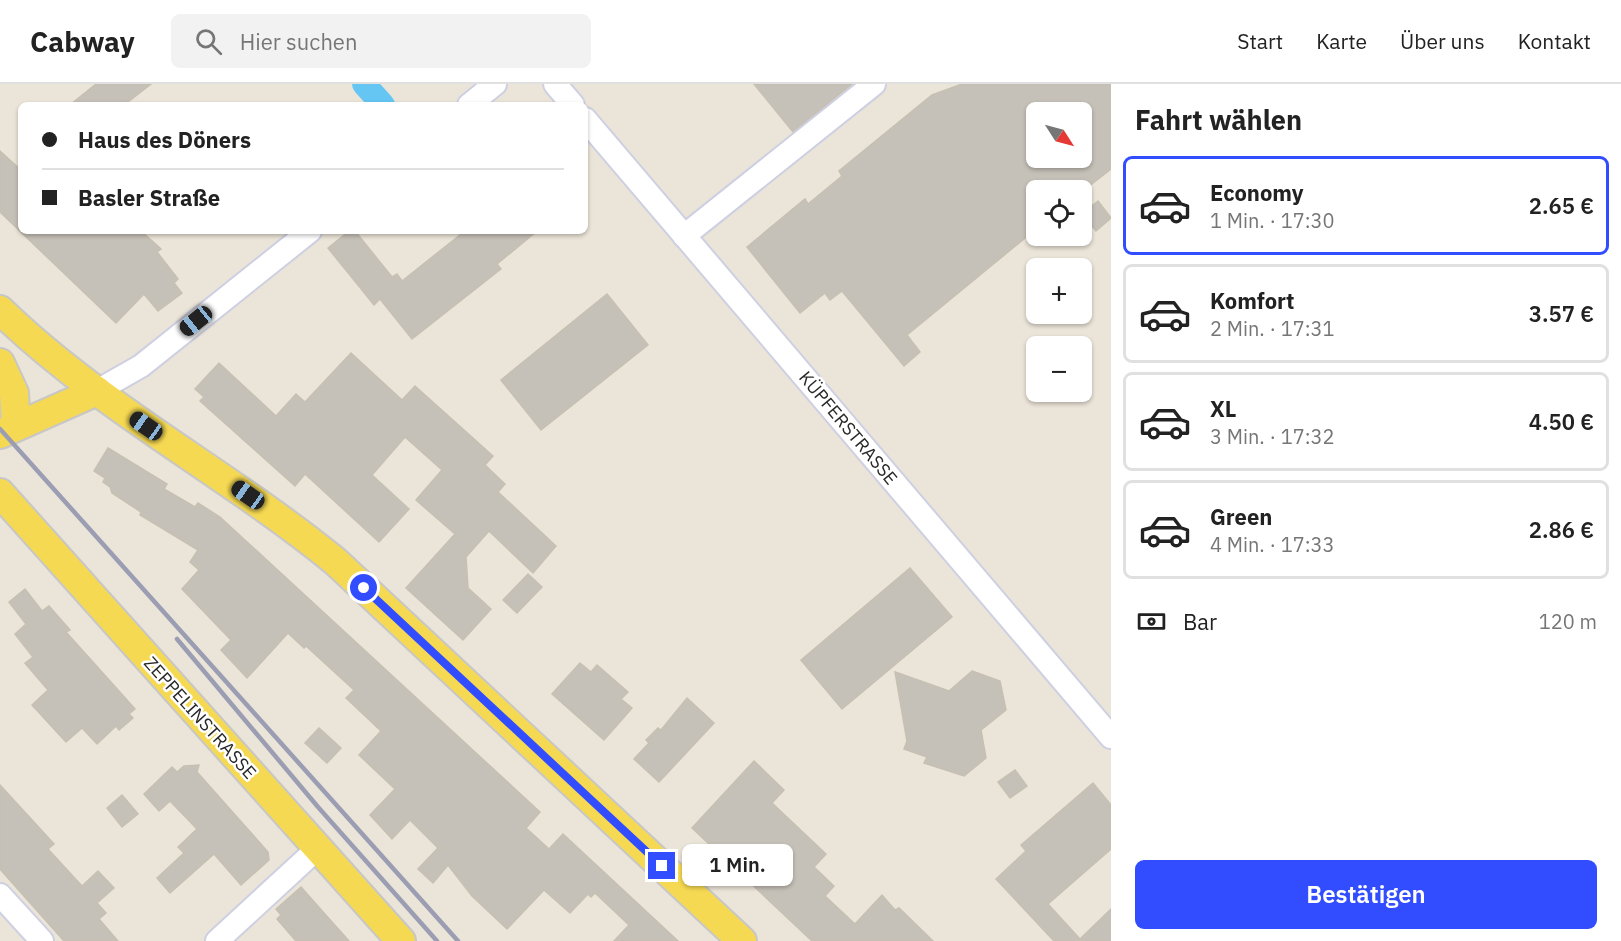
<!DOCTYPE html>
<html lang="de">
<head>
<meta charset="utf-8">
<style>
  body { margin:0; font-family:"IBM Plex Sans",sans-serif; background:#f2f2f2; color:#222; height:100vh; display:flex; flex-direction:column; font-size:22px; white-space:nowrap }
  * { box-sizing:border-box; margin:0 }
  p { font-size:20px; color:#767676 }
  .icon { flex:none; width:33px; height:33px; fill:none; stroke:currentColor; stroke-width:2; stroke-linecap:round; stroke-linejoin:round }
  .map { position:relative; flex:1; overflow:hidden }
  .details { display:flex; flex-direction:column; background:#fff; width:510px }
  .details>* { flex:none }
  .top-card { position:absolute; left:18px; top:18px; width:570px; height:132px; border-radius:9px; box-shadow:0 2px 4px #0004; display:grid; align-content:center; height:132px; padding:0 24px; background:#fff }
  .needle { width:39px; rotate:126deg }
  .fabs { position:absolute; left:1026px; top:18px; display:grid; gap:12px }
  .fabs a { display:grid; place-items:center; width:66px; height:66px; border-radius:9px; background:#fff; box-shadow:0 2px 4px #0004; font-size:30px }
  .end { position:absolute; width:27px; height:27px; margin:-14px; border:8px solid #314dff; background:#fff; box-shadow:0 0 0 3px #fff }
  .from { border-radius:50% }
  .bubble { position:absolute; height:42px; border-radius:9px; background:#fff; box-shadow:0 2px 4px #0004; font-size:20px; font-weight:600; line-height:42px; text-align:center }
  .car { position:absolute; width:18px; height:36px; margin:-18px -9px; border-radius:8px; box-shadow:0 0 4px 2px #0007; background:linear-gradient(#222 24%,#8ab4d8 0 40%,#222 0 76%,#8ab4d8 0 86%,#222 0) }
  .top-card b { display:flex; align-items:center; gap:21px; height:57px; font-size:22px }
  .top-card b+b { border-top:2px solid #e0e0e0 }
  .top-card i { width:15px; height:15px; background:#222 }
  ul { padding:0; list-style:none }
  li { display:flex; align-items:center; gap:18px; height:99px; margin:0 12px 9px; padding:0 12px; border:3px solid #e0e0e0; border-radius:9px }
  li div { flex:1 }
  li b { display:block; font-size:22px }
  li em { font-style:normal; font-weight:600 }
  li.active { border-color:#314dff }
  li>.icon { width:54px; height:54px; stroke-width:1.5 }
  h2 { padding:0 24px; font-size:27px; line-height:72px }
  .pay { display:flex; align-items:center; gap:15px; height:66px; padding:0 24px; font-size:22px }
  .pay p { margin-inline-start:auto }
  .cta { display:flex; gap:12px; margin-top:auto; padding:12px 24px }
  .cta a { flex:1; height:69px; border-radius:9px; background:#314dff; color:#fff; font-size:24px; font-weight:600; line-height:69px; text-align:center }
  header { display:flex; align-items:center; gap:36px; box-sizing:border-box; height:84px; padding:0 30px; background:#fff; border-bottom:2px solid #e0e0e0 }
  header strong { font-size:28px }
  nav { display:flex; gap:33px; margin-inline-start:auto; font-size:21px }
  .search { width:420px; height:54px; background:#f2f2f2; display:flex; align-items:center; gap:15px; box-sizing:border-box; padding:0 21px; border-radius:9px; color:#767676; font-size:22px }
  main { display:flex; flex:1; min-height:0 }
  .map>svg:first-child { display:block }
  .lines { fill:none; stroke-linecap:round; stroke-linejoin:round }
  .canal { stroke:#65c6f3; stroke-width:24 }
  .building { fill:#c6c1b8; stroke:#c6c0b2; stroke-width:1.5; fill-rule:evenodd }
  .minor-casing { stroke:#ced0e2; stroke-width:26 }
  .major-casing { stroke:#c7c7c7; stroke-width:32 }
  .minor { stroke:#fff; stroke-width:22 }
  .major { stroke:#f6d952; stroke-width:28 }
  .rail { stroke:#9b9db3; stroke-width:4.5 }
  .route { stroke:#314dff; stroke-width:8 }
  .labels { text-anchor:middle; stroke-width:5; stroke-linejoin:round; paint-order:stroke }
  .street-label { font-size:18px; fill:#282828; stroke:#fff }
</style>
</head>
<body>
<header>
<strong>Cabway</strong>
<div class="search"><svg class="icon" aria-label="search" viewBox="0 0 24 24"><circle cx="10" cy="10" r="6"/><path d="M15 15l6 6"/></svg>Hier suchen</div>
<nav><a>Start</a><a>Karte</a><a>Über uns</a><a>Kontakt</a></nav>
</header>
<main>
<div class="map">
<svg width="1111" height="857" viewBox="0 0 1111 857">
  <rect width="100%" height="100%" fill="#ebe4d8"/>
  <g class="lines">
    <!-- canal -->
    <polyline class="canal" points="364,0 383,21"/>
  </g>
  <!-- building -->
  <g class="building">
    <polygon points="96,0 151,0 124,21 70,21"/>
    <polygon points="754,0 852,0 793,48"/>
    <path d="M962,0h149v85l-27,21h-48v39l-129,106 13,17 -16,14 -62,-75 -12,9 -5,-7 -25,20 -53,-66 58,-48 3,5 34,-28 -3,-5 93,-76zM1036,28h46v46h-46z"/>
    <polygon points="0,67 21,86 21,147 141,147 161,165 157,168 178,195 174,199 182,209 158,227 144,210 116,239 0,128"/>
    <polygon points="1098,117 1111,134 1096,147 1082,130"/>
    <polygon points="349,147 355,147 392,193 397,190 402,197 465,147 537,147 497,180 501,185 412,255 380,215 374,221 328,164"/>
    <polygon points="607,210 648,261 541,346 501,296"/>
    <polygon points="351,269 402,316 415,302 493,372 485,381 505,400 498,408 556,462 533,489 489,447 466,473 468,504 491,525 463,556 406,504 455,450 416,416 442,386 405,353 372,391 409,425 379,458 305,390 295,402 200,317 204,313 195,305 219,279 276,332 296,310 305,318"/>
    <polygon points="108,364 167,400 164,405 195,423 198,419 220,433 540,728 526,744 549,765 563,750 678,857 614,857 629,841 595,809 591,813 588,810 570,829 544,806 507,845 472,812 448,781 433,799 418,785 438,764 410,736 392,755 370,731 395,705 359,671 381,647 346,614 354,606 306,562 304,564 288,549 247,594 221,566 231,556 182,505 199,486 190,478 198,466 140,431 141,428 112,409 110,403 103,398 105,394 94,387"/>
    <polygon points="910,484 952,533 842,625 801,576"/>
    <polygon points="528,490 542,503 517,529 503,516"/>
    <polygon points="25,505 42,527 49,522 70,546 66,548 135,625 129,630 133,634 119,646 116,642 97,660 82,644 66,658 32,621 48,606 25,579 33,573 15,550 26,540 9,518"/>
    <polygon points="580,579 591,588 597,581 628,608 621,615 632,624 604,656 552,610"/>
    <polygon points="972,587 1000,597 1006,626 981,646 986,674 964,692 924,679 927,673 904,665 907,657 895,588 949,607"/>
    <polygon points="687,614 714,639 659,698 634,675 649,659 646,656 658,644 661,646"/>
    <polygon points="319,644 341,664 327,679 305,659"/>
    <polygon points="754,677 784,706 772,719 826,770 814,783 834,802 825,812 855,840 882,811 895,826 899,824 933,857 812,857 692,744"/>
    <polygon points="199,681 197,688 268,768 269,776 241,801 214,770 170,809 157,794 184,769 178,763 197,745 170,717 159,727 144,710 172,683 177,688 184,682"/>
    <polygon points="1015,686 1027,702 1010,714 998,698"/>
    <polygon points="1093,699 1111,721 1111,765 1048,820 1080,855 1111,825 1111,857 1054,857 996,795 1026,767 1021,761"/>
    <polygon points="0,701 54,760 48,765 82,802 98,787 114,804 97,819 106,829 99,835 118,857 64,857 0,785"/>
    <polygon points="122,711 138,730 122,743 107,724"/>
    <polygon points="301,803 324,829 349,857 296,857 277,835 281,831 276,825"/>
  </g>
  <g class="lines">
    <defs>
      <g id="minor">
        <polyline points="555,0 573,21"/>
        <polyline points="469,21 495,0"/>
        <polyline points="585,35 1111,653"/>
        <polyline points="684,152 874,0"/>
        <polyline points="97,307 141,282 310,147"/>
        <polyline points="0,811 42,857"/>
        <polyline points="217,857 317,765"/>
      </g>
      <g id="major">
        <path d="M0,226c101,98 227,163 335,251l407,380"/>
        <polyline points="0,279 14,309 16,341"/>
        <polyline points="0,350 97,307"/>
        <polyline points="0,409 401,857"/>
      </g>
    </defs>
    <!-- minor casing -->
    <use href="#minor" class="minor-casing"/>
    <!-- major casing -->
    <use href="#major" class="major-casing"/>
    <!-- minor -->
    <use href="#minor" class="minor"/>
    <!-- major -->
    <use href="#major" class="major"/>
    <!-- rail -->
    <g class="rail">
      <polyline points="0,345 458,857"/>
      <polyline points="177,555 318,723 437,857"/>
    </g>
  </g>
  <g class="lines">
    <!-- route -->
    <polyline class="route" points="364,504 662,782"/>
  </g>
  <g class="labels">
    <!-- street labels -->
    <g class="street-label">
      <text transform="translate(848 344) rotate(50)" y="6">KÜPFERSTRASSE</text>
      <text transform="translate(200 634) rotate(48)" y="6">ZEPPELINSTRASSE</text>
    </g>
  </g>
</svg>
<div class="fabs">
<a><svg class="needle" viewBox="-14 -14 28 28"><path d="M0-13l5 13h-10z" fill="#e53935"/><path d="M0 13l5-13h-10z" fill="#767676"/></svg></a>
<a><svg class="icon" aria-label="locate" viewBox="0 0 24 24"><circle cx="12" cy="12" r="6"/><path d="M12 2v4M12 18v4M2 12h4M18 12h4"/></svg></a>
<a>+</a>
<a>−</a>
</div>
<i class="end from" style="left:364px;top:504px"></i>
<i class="end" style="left:662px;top:782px"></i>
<div class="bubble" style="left:682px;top:760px;width:111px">1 Min.</div>
<i class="car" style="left:196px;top:237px;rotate:231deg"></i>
<i class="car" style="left:146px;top:342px;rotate:305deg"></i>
<i class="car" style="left:248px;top:411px;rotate:305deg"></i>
<div class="top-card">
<b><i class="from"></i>Haus des Döners</b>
<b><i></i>Basler Straße</b>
</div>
</div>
<section class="details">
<h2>Fahrt wählen</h2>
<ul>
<li class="active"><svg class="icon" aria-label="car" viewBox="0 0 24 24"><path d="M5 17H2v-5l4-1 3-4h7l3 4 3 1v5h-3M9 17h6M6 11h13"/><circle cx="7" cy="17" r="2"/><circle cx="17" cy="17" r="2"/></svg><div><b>Economy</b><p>1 Min. · 17:30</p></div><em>2.65 €</em></li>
<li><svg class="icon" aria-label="car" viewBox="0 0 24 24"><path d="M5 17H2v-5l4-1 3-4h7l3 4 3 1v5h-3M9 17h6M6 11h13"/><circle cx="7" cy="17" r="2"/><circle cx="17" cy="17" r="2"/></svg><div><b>Komfort</b><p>2 Min. · 17:31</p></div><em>3.57 €</em></li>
<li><svg class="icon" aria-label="car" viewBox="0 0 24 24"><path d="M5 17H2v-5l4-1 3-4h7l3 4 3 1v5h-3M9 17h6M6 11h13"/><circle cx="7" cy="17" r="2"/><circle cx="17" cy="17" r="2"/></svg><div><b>XL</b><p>3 Min. · 17:32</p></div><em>4.50 €</em></li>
<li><svg class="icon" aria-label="car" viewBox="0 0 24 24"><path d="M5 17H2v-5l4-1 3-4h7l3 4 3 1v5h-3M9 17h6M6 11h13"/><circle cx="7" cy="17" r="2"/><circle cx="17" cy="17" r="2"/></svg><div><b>Green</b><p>4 Min. · 17:33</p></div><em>2.86 €</em></li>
</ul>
<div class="pay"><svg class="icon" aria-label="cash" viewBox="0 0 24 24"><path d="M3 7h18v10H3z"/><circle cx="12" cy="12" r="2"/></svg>Bar<p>120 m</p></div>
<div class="cta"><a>Bestätigen</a></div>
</section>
</main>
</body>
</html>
